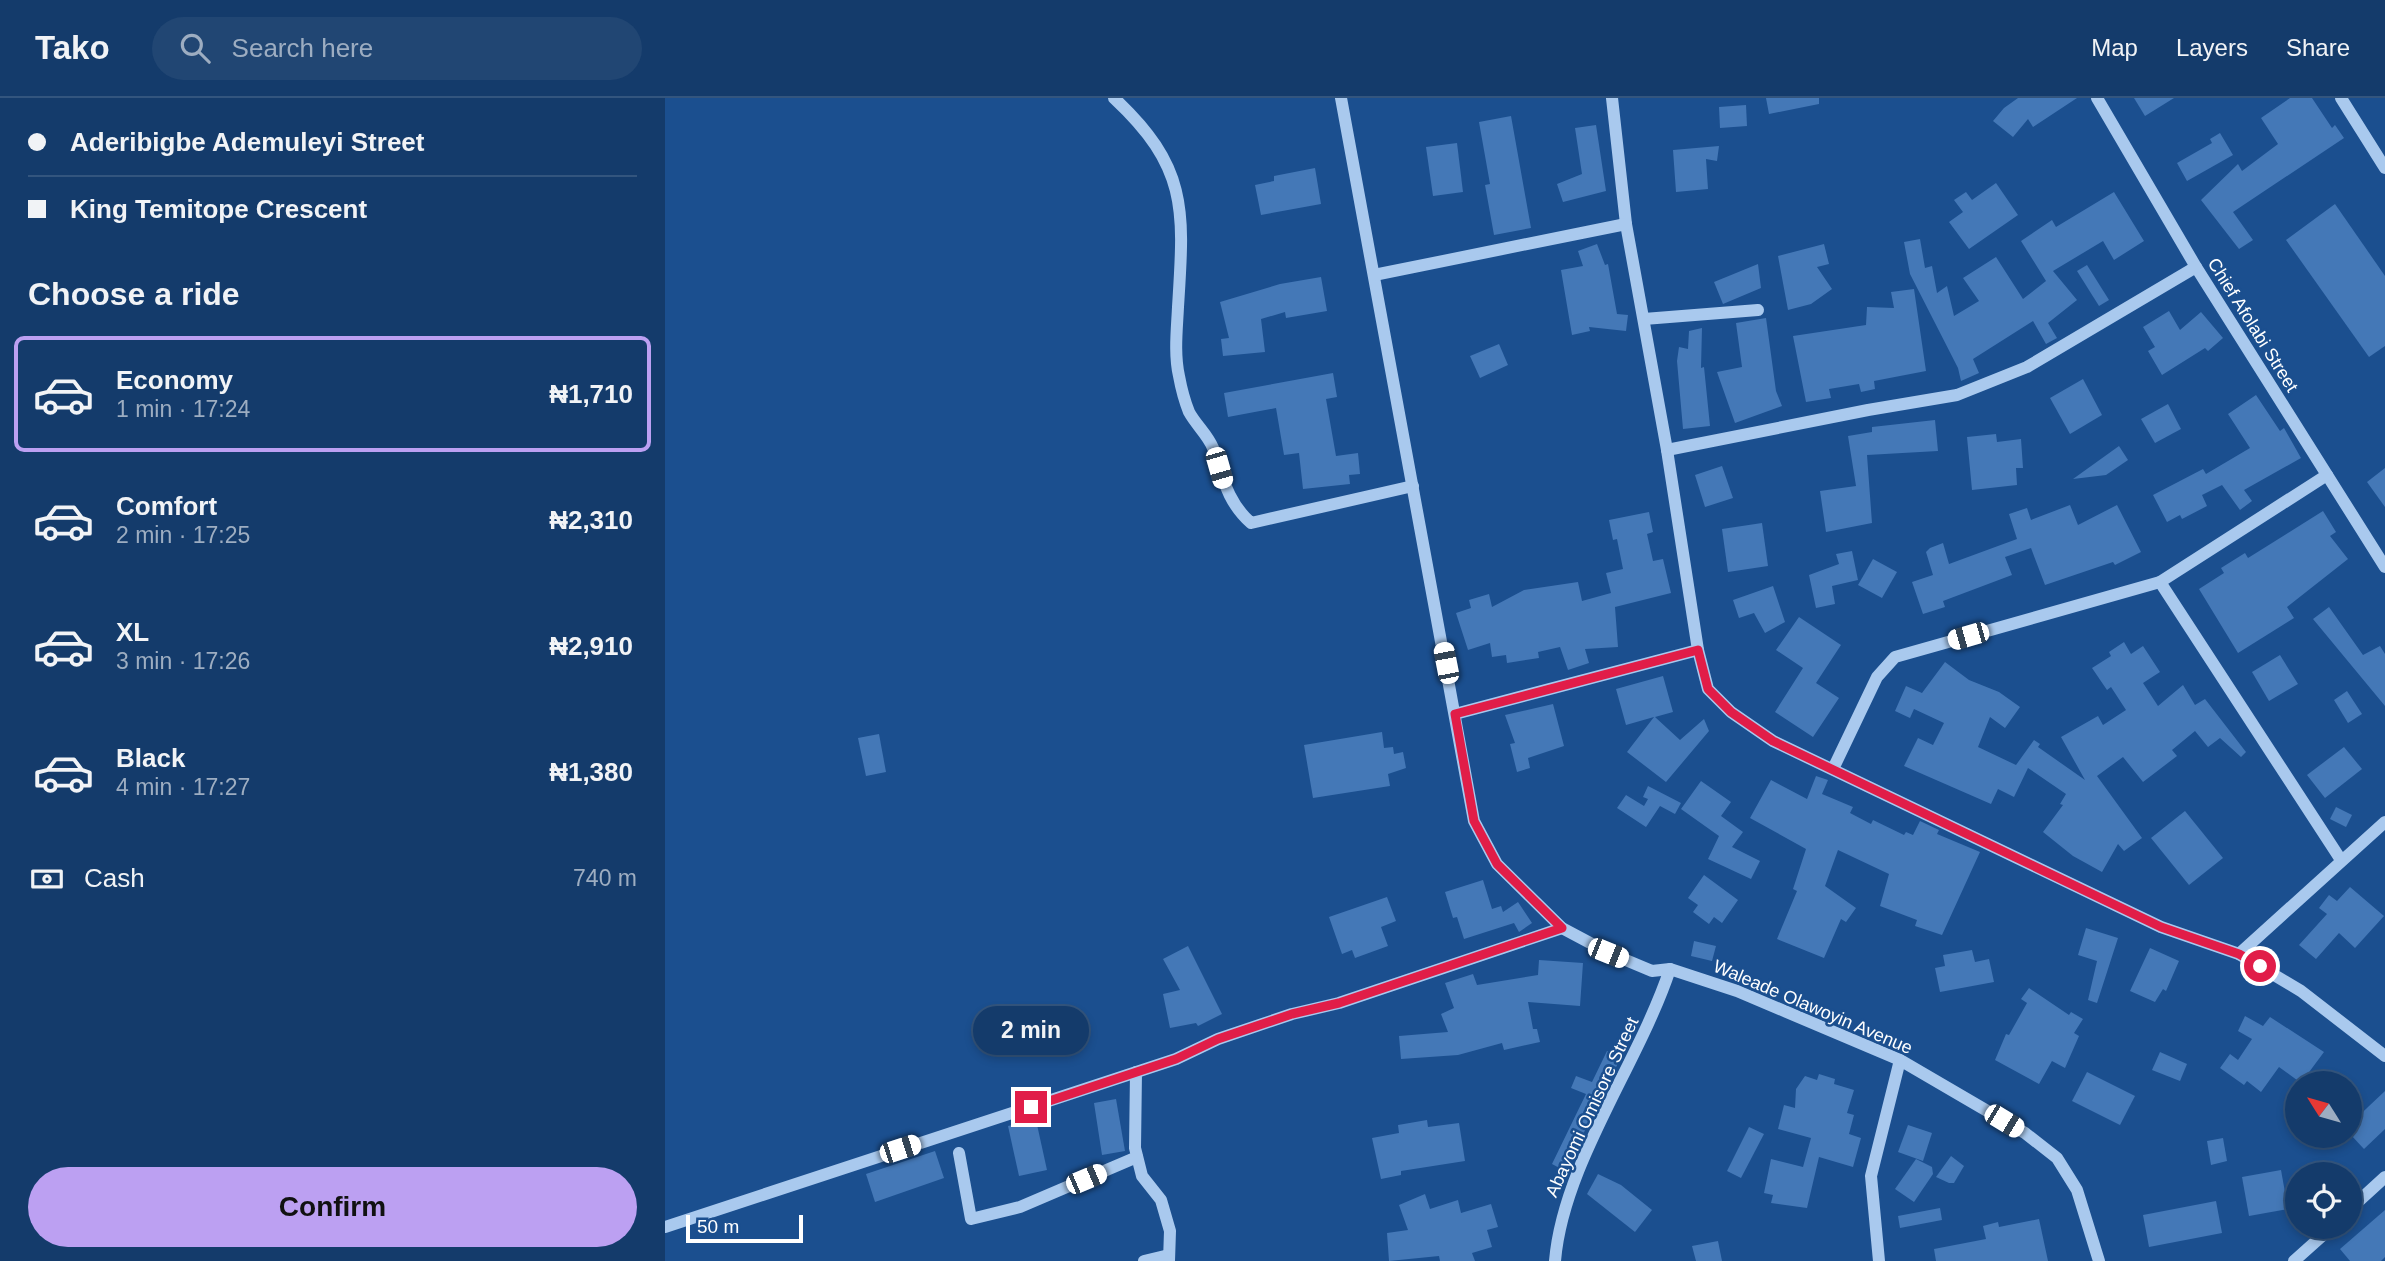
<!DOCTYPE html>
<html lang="en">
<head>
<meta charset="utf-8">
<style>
  body { margin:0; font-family:Helvetica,sans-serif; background:#214673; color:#f1f3f6; height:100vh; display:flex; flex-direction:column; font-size:26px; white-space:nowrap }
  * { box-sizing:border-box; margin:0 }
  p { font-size:23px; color:#9dadc1 }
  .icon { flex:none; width:38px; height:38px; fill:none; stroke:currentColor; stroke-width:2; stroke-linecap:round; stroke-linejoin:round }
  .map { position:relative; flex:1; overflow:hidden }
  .drawer { display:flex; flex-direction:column; background:#143b6b; width:665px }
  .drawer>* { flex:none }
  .guide { display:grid; align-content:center; height:154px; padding:0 28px; background:#143b6b }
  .needle { width:46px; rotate:307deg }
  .buttons { position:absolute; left:1620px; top:973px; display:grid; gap:14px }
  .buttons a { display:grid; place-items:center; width:77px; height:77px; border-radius:50%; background:#143b6b; box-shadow:0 4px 10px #0003,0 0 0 2px #33557e; font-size:35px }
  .scale { position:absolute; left:21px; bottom:18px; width:117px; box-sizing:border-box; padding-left:7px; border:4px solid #fff; border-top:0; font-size:19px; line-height:24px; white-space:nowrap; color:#fff; -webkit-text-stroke:5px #1b4f8f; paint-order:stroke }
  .end { position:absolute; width:32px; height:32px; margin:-16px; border:9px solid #e11d48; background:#fff; box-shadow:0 0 0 4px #fff }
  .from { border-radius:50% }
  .bubble { position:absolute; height:49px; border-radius:24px; background:#143b6b; box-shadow:0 4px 10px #0003,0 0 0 2px #33557e; font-size:23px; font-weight:700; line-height:49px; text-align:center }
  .car { position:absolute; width:21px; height:42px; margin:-21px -10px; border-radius:9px; box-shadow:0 0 5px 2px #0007; background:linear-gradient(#fff 24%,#345 0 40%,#fff 0 76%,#345 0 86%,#fff 0) }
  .guide b { display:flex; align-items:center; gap:24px; height:66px; font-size:26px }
  .guide b+b { border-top:2px solid #33557e }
  .guide i { width:18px; height:18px; background:#f1f3f6 }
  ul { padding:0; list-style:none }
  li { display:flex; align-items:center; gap:21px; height:116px; margin:0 14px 10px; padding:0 14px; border:4px solid transparent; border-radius:10px }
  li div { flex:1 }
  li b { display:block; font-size:26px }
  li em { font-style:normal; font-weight:700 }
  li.selected { border-color:#bca0f2 }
  li>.icon { width:63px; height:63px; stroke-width:1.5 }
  h2 { padding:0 28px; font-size:32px; line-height:84px }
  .pay { display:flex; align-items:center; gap:18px; height:77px; padding:0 28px; font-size:26px }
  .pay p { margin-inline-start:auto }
  .button { display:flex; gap:14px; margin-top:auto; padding:14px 28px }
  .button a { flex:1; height:80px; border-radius:42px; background:#bca0f2; color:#111; font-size:28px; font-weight:700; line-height:80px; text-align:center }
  header { display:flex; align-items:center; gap:42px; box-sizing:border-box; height:98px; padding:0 35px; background:#143b6b; border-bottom:2px solid #33557e }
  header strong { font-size:33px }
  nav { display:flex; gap:38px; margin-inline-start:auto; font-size:24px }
  .search { width:490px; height:63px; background:#214673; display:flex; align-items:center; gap:18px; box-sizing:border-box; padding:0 24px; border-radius:38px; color:#9dadc1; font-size:26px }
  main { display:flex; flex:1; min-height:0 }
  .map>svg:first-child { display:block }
  .building { fill:#4478b7 }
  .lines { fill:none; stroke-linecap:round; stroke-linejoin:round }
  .minor { stroke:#a9c9ee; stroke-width:12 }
  .route { stroke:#e11d48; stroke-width:9 }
  .labels { text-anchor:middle; stroke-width:5; stroke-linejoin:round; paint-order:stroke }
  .street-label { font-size:18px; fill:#fff; stroke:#1b4f8f }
</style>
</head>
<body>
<header>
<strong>Tako</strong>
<div class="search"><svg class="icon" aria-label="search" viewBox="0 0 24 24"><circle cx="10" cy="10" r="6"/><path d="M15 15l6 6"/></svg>Search here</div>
<nav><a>Map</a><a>Layers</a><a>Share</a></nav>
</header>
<main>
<section class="drawer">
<div class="guide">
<b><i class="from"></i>Aderibigbe Ademuleyi Street</b>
<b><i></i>King Temitope Crescent</b>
</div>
<h2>Choose a ride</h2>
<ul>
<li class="selected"><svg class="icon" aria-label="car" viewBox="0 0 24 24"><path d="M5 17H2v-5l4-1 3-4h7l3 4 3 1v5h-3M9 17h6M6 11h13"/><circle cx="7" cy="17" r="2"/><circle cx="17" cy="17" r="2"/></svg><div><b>Economy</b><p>1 min · 17:24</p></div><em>₦1,710</em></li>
<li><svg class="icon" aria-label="car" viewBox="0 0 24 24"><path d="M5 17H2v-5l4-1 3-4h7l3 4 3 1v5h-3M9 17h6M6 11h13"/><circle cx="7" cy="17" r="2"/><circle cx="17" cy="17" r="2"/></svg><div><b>Comfort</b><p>2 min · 17:25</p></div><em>₦2,310</em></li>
<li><svg class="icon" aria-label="car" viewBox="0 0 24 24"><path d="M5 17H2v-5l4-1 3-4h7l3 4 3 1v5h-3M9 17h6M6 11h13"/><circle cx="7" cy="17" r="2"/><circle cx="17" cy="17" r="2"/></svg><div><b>XL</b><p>3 min · 17:26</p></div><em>₦2,910</em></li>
<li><svg class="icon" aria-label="car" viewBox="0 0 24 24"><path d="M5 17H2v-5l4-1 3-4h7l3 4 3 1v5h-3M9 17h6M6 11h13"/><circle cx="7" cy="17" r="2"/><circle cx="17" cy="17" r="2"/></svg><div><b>Black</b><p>4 min · 17:27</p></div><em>₦1,380</em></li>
</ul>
<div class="pay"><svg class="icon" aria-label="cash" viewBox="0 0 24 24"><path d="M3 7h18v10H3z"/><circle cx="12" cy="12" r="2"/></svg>Cash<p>740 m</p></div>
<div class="button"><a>Confirm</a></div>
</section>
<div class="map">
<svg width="1720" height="1163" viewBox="0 0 1720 1163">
  <rect width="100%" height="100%" fill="#1b4f8f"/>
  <!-- building -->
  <g class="building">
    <polygon points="1101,0 1154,0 1154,6 1104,16"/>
    <polygon points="1353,0 1412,0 1368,29 1363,21 1348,39 1328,23 1339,10"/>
    <polygon points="1469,0 1509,0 1480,18"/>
    <polygon points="1625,0 1647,0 1667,30 1670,27 1679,40 1568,114 1588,142 1574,151 1536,102 1573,66 1577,73 1613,46 1596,20"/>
    <polygon points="1081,7 1082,28 1055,30 1054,9"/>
    <polygon points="846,18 866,130 829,137 820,87 825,86 814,24"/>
    <polygon points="931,27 941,93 898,104 892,86 917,76 910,30"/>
    <polygon points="1555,35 1568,57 1522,83 1512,65 1547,45 1545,41"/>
    <polygon points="792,45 798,94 768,98 761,49"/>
    <polygon points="1054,48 1052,63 1041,61 1043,91 1011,94 1008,52"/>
    <polygon points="650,70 656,106 596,117 590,87 609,83 609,78"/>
    <polygon points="1331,85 1353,117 1304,151 1284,124 1298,114 1289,102 1301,94 1307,102"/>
    <polygon points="1449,94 1479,143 1449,162 1438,143 1388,173 1412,202 1383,225 1392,240 1381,246 1368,223 1308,261 1314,275 1296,283 1293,270 1245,176 1239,144 1255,141 1260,170 1267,168 1272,195 1282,188 1289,218 1314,203 1298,180 1331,159 1358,201 1381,183 1356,143 1387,122 1391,129"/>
    <polygon points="1670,106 1720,178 1720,248 1704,259 1621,142"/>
    <polygon points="932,146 940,167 943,166 952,216 963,217 961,233 924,229 925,233 907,237 896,172 918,168 913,153"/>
    <polygon points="1159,146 1164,166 1152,169 1167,191 1146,206 1123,212 1113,158"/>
    <polygon points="1093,166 1096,190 1058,206 1049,184"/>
    <polygon points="1422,167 1444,202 1434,208 1412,173"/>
    <polygon points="656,179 662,213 621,220 620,214 596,221 600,254 558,258 556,241 564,240 555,204 615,186"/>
    <polygon points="1249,191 1261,273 1209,283 1210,291 1196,294 1194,286 1164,291 1166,300 1141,304 1128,238 1201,227 1202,209 1229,210 1226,194"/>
    <polygon points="1504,213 1515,232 1536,214 1558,240 1543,253 1540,250 1497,277 1483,253 1490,249 1478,229"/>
    <polygon points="1101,220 1111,293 1117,308 1070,325 1052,274 1077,269 1071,225"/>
    <polygon points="1037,230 1036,270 1039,269 1045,328 1018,331 1012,263 1014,249 1023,251 1024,233"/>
    <polygon points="834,246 843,267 815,280 805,258"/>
    <polygon points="668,275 672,299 661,301 671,358 693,355 695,376 684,377 685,386 638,391 634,355 619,357 611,310 563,319 559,295"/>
    <polygon points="1418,281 1437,317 1405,336 1385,300"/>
    <polygon points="1591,297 1615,333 1619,330 1636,360 1579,392 1587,403 1575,412 1557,387 1537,397 1542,408 1517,421 1515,417 1502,424 1488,397 1538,371 1541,376 1585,350 1563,316"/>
    <polygon points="1503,306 1516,331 1490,345 1476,321"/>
    <polygon points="1270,322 1273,353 1202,357 1207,425 1161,434 1155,393 1191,388 1183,338 1207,334 1207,329"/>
    <polygon points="1331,336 1332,344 1356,341 1358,370 1351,370 1352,387 1307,392 1302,339"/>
    <polygon points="1454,348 1463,362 1441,377 1408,381"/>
    <polygon points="1057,368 1068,400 1040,409 1030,377"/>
    <polygon points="1720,370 1720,409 1702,384"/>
    <polygon points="1405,407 1413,427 1452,407 1476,454 1450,467 1448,464 1380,487 1366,450 1340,459 1347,477 1278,503 1280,509 1258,516 1247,484 1268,477 1261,454 1265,450 1278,445 1284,466 1352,441 1344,416 1362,410 1366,422"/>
    <polygon points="1658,413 1671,434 1665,438 1683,461 1622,509 1629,520 1573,555 1534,491 1559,475 1556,470 1580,455 1583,460"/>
    <polygon points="984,414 988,434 982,436 988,463 998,461 1006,495 950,509 953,549 920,551 924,565 903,572 895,549 873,554 874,560 842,565 841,557 827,559 825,545 803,552 791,515 806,510 804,502 824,496 827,509 859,492 913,484 917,503 946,495 941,475 958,471 952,441 948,442 944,422"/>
    <polygon points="1097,425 1103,468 1063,474 1057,431"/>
    <polygon points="1187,453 1193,482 1167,488 1170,506 1151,510 1144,477 1174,466 1171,456"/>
    <polygon points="1208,461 1232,474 1217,500 1193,487"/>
    <polygon points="1108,488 1120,524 1100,535 1089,515 1074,520 1068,502"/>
    <polygon points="1664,509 1698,557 1715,548 1720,556 1720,608 1648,521"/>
    <polygon points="1134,519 1176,547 1151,585 1174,600 1148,639 1110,614 1138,570 1111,552"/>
    <polygon points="1459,544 1466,556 1478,548 1495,574 1478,585 1493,608 1518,587 1530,607 1540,601 1581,654 1576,659 1555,640 1543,649 1530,633 1507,652 1512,658 1478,684 1458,659 1432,678 1477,740 1459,753 1453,746 1437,774 1408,758 1378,734 1398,707 1395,706 1401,696 1363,670 1349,699 1333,691 1326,706 1239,668 1253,640 1268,647 1279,625 1249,611 1245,620 1230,613 1241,588 1257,595 1280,564 1304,582 1334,594 1355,609 1340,630 1325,619 1313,649 1351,667 1369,642 1375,646 1373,649 1420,682 1396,639 1433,618 1438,627 1461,612 1446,589 1442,592 1427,570 1446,558 1444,554"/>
    <polygon points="1615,557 1633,586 1604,603 1587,574"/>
    <polygon points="998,578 1008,614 990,619 1015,642 1039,621 1044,633 1001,684 962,654 989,619 961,627 951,591"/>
    <polygon points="1682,593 1697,616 1683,625 1669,602"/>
    <polygon points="888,606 899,648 863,660 865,670 852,674 845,646 850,645 840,617"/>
    <polygon points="717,634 719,650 728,649 729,656 738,654 741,670 723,676 725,688 648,700 639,647"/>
    <polygon points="214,636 221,674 201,678 193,640"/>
    <polygon points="1679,649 1697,671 1660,700 1642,677"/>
    <polygon points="1151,678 1163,682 1157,696 1188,709 1185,715 1206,726 1208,722 1239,737 1241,734 1248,737 1255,723 1274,732 1272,736 1315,754 1277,837 1250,828 1252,822 1215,808 1224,776 1173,752 1160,788 1191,810 1181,824 1176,821 1159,860 1112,841 1132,793 1128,791 1141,751 1085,720 1106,682 1142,701"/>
    <polygon points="1036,683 1066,704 1056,718 1078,734 1067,749 1095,763 1086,781 1043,761 1054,738 1016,711"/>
    <polygon points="983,688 1016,705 1010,716 995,708 981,729 952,710 961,697 979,708 983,701 978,699"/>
    <polygon points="1671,709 1687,717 1681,729 1665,721"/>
    <polygon points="1520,713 1558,760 1524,787 1486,740"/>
    <polygon points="1039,777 1073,802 1057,825 1049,819 1044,826 1028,814 1033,807 1023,800"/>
    <polygon points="818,782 827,811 836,808 838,814 853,804 867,825 854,834 849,825 799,841 792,819 788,820 780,794"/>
    <polygon points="1685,789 1719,818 1690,850 1674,835 1651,861 1634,847 1662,816 1654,810 1664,797 1672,803"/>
    <polygon points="722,799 731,823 716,829 723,848 690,860 687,852 677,856 664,819"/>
    <polygon points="1421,830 1453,840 1432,905 1423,902 1432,863 1413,857"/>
    <polygon points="1029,843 1051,848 1047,863 1026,858"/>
    <polygon points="523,848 557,916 533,928 531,925 505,930 498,896 515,892 498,861"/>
    <polygon points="1485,850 1514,863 1501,893 1498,891 1490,904 1465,893"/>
    <polygon points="1307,852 1310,864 1324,861 1329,884 1275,894 1270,870 1280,868 1278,857"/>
    <polygon points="874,862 918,865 915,908 863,904 868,931 872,931 875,944 839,952 837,945 793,957 736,961 734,938 783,934 776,916 789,910 780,885 808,876 812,887 873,877"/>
    <polygon points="1364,890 1404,917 1406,914 1418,921 1409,935 1414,938 1400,970 1387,963 1374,986 1330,962 1341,936 1344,937 1362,905 1356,901"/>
    <polygon points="1580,918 1598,928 1605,919 1659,954 1636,985 1614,969 1596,994 1582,983 1579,987 1555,970 1565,956 1573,962 1587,941 1573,933"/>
    <polygon points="942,953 956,959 900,1073 887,1066 921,996 906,990 911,978 927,984"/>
    <polygon points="1495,954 1522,966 1515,983 1487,972"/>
    <polygon points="1422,974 1470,998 1455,1027 1407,1003"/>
    <polygon points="1154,976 1170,981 1169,986 1189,992 1182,1015 1189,1017 1184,1036 1196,1040 1188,1069 1154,1059 1142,1110 1106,1105 1108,1097 1099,1095 1106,1061 1138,1069 1146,1040 1113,1031 1119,1007 1130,1010 1131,991 1140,978 1152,982"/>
    <polygon points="1720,993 1720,1031 1699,1051 1685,1036 1685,1026"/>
    <polygon points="451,1001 460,1053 437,1057 429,1005"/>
    <polygon points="371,1022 382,1072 354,1078 343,1028"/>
    <polygon points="762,1022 763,1029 794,1025 800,1063 736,1073 736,1077 716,1081 707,1040 734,1035 733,1027"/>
    <polygon points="1243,1027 1267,1035 1258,1063 1233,1054"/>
    <polygon points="1084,1029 1099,1036 1076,1080 1062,1073"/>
    <polygon points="1558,1040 1562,1063 1546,1067 1542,1043"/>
    <polygon points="270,1053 279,1080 210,1104 201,1076"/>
    <polygon points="1286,1058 1299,1068 1289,1085 1284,1085 1271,1079"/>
    <polygon points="1251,1061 1267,1069 1268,1076 1249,1104 1230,1091"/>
    <polygon points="1616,1072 1623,1111 1584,1118 1577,1079"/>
    <polygon points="933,1076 956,1087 987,1112 970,1134 922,1096"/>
    <polygon points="760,1096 765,1111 793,1102 796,1115 826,1106 833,1129 822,1132 827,1149 807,1155 810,1163 775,1163 774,1158 724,1163 722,1135 743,1132 734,1107"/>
    <polygon points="1551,1103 1557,1135 1484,1149 1478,1117"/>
    <polygon points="1275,1110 1277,1122 1235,1130 1233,1118"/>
    <polygon points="1720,1112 1720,1159 1716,1163 1685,1163 1675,1151"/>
    <polygon points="1374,1121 1383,1163 1271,1163 1269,1151 1321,1141 1318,1128 1333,1124 1334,1129"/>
    <polygon points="1053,1143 1057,1163 1031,1163 1027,1148"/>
  </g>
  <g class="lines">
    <!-- minor -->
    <g class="minor">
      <path d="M449,0c75,70 70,113 64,209 -1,22 -4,47 1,69 2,11 6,26 10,36 7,13 19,23 24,36 10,29 14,54 38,75l162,-37"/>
      <polyline points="676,0 809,723 832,766 897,830 944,855 987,873 1005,871 1072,893 1235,962 1360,1035 1392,1060 1412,1092 1434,1163"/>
      <polyline points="947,0 961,126 1002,352 1033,552 1043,591 1066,614 1108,643 1496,829 1574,856 1636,893 1720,958"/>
      <polyline points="1432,0 1531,169 1720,469"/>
      <polyline points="1676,0 1720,70"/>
      <polyline points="709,177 961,126"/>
      <polyline points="979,221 1093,212"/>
      <polyline points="1002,352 1203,312 1292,297 1362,269 1531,169"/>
      <polyline points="1495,484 1676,762"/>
      <polyline points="790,616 1033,552"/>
      <polyline points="1168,671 1212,579 1230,559 1495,484 1662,377"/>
      <polyline points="1574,856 1720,724"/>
      <polyline points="471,974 470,1050 477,1078 496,1102 505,1133 504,1163"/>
      <polyline points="294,1055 306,1121 355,1109 472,1059"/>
      <polyline points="1685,1111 1720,1079"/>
      <polyline points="0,1129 511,961 553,941 627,916 674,905 897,830"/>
      <polyline points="479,1163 504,1157"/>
      <path d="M890,1163c8,-97 84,-198 115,-292"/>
      <polyline points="1214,1163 1206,1078 1235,962"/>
      <polyline points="1629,1163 1667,1129"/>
    </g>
  </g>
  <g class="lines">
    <!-- route -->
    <polyline class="route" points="366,1009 511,961 553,941 627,916 674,905 897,830 832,766 809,723 790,616 1033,552 1043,591 1066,614 1108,643 1496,829 1574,856 1595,868"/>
  </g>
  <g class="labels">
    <!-- street labels -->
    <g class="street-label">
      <text transform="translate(1588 227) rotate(58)" y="6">Chief Afolabi Street</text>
      <text transform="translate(1148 909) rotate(23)" y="6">Waleade Olawoyin Avenue</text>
      <text transform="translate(927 1009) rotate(-65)" y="6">Abayomi Omisore Street</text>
    </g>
  </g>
</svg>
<div class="buttons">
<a><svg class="needle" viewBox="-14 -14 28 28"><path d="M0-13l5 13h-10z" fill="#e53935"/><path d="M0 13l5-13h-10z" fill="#9dadc1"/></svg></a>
<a><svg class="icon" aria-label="locate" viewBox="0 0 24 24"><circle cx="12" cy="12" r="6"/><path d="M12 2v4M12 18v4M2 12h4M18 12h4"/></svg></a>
</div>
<div class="scale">50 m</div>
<i class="end from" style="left:1595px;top:868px"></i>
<i class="end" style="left:366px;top:1009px"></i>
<div class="bubble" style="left:308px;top:908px;width:116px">2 min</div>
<i class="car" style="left:554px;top:370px;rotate:164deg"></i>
<i class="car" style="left:1303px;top:538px;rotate:254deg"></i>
<i class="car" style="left:781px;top:565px;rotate:349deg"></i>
<i class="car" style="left:943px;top:855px;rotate:112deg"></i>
<i class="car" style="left:1339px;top:1023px;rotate:121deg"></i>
<i class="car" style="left:235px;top:1051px;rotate:72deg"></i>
<i class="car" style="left:421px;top:1081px;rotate:67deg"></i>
</div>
</main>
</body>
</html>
